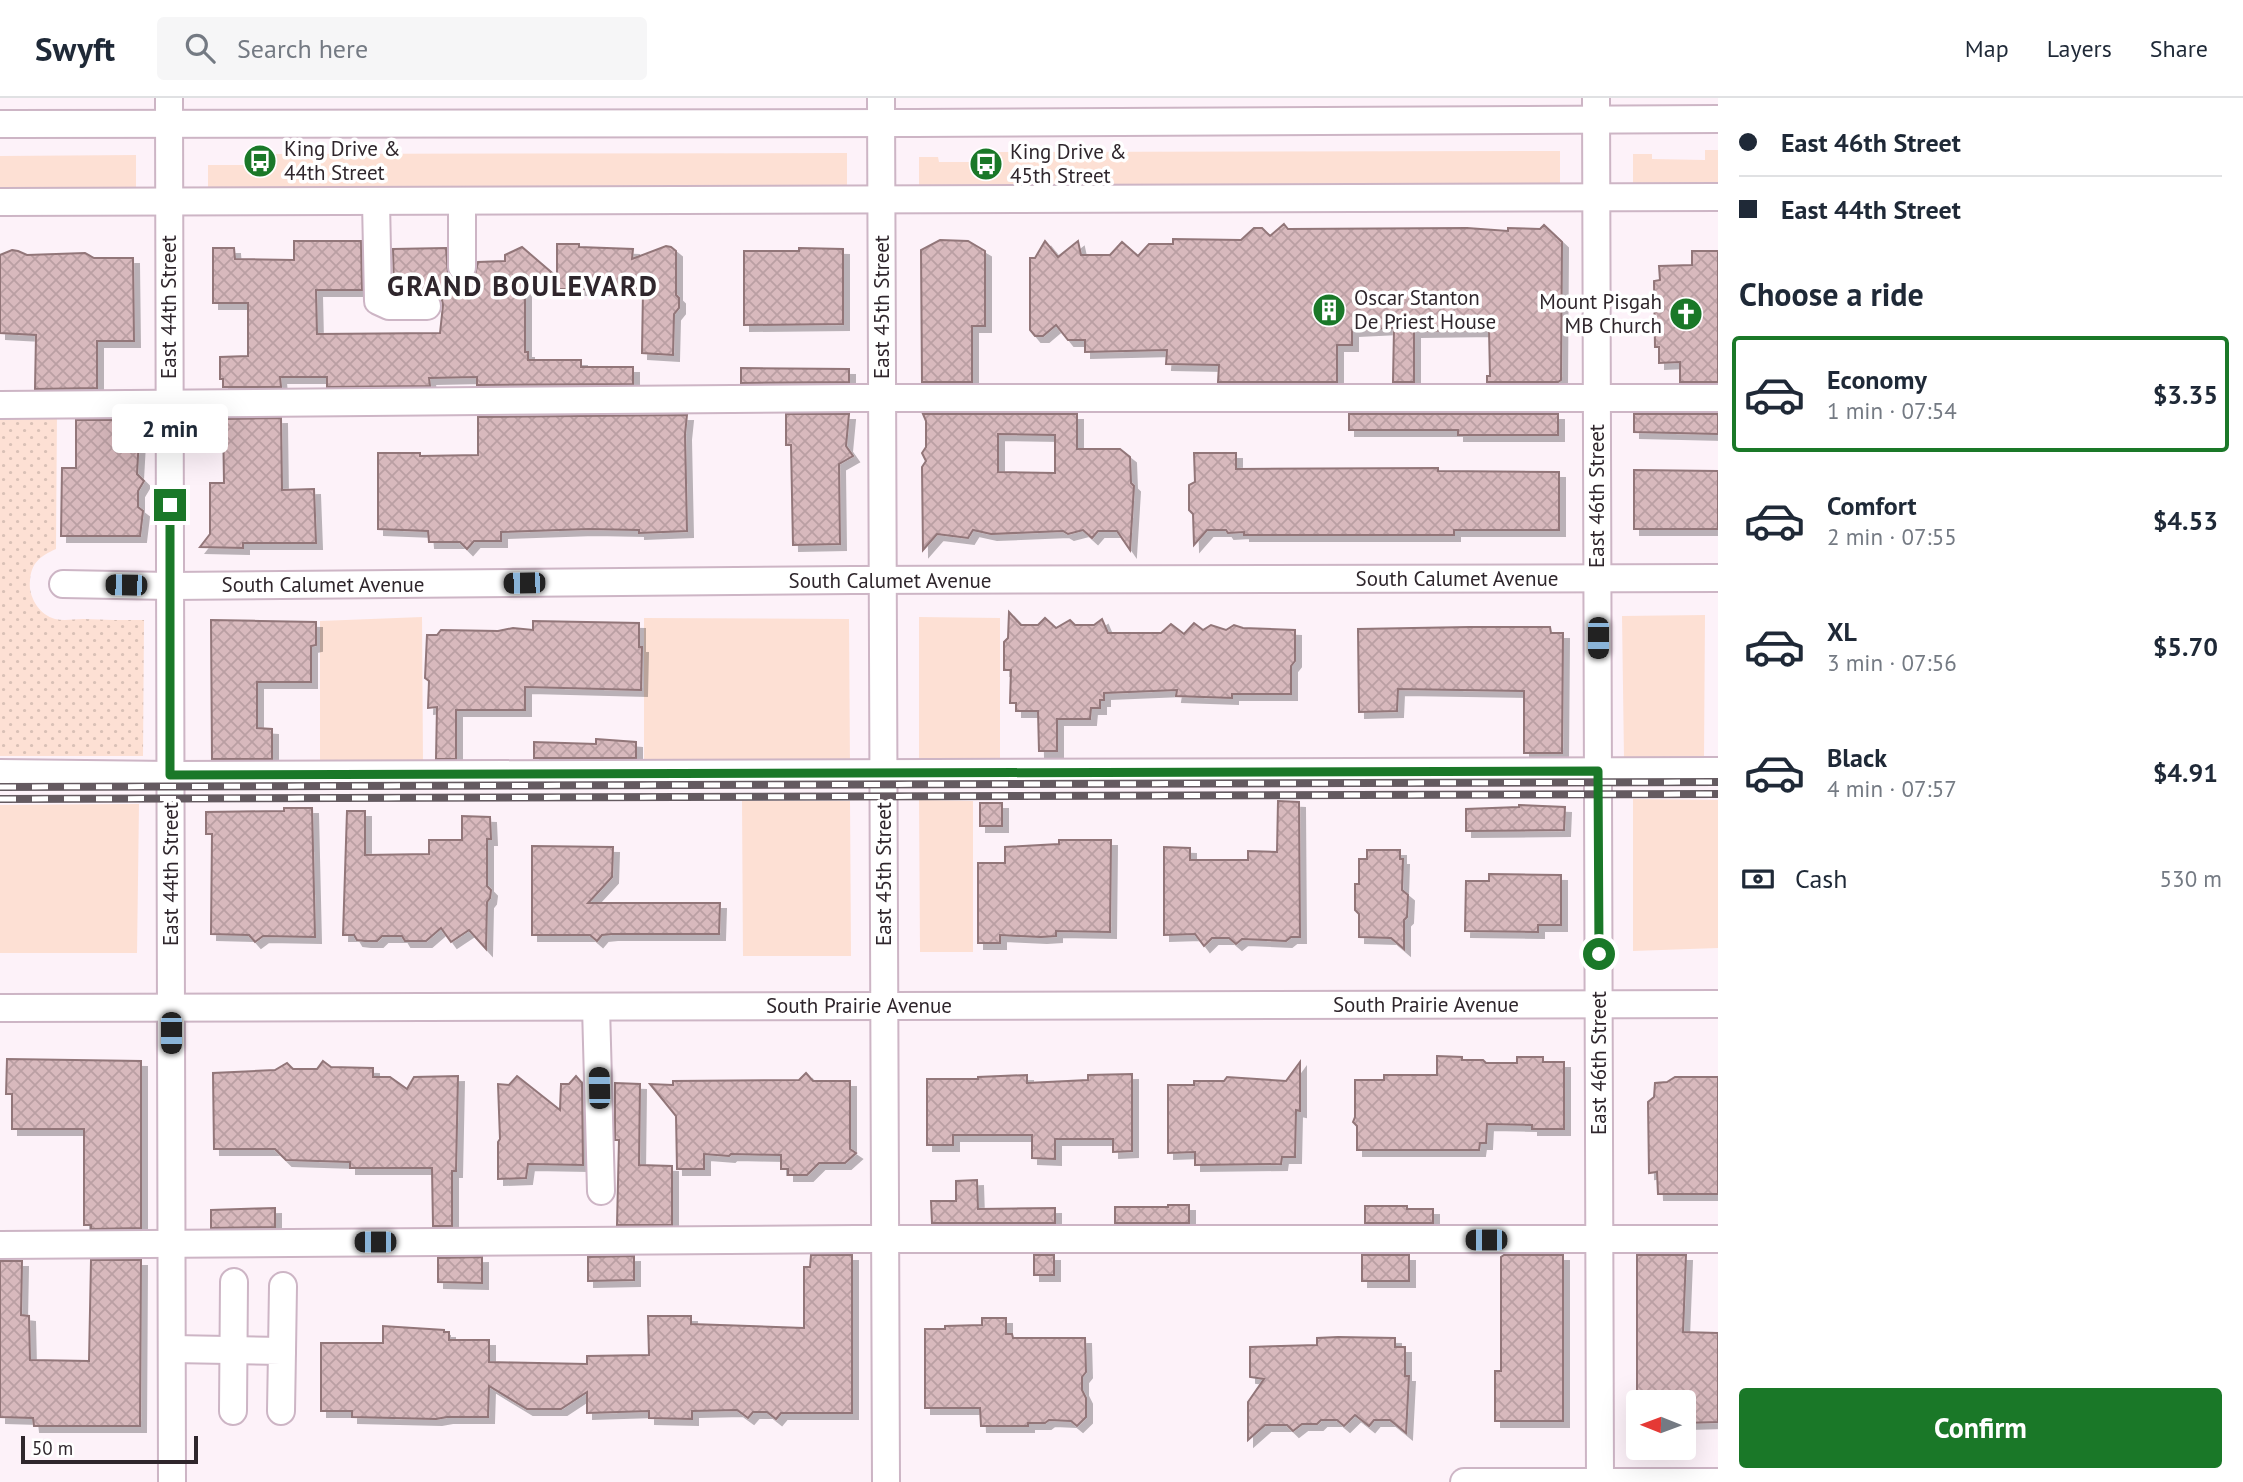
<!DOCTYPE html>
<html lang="en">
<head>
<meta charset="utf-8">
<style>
  body { margin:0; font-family:"PT Sans",sans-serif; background:#f6f6f7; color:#1f2937; height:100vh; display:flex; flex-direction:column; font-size:26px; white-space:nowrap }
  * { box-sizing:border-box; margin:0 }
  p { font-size:23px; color:#747a83 }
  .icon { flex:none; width:38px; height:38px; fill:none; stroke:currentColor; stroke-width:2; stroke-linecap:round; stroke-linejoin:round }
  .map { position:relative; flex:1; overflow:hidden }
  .details { display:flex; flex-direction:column; background:#fff; width:525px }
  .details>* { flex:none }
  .hud { display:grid; align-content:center; height:154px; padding:0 21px; background:#fff }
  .needle { width:46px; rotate:271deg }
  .buttons { position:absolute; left:1626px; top:1292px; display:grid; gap:14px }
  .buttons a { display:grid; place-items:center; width:70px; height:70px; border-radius:7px; background:#fff; box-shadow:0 7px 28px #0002; font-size:35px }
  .scale { position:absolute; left:21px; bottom:18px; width:177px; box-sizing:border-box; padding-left:7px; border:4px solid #2f262c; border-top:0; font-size:19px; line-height:24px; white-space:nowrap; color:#2f262c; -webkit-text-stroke:5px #fff; paint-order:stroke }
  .end { position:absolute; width:32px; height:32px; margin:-16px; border:9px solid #1a7828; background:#fff; box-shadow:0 0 0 4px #fff }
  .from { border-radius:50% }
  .bubble { position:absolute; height:49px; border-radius:7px; background:#fff; box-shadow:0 7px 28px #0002; font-size:23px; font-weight:700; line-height:49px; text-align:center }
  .car { position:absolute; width:21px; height:42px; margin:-21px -10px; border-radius:9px; box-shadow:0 0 5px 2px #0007; background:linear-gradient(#222 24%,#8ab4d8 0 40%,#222 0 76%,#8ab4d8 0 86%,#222 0) }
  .hud b { display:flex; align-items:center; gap:24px; height:66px; font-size:26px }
  .hud b+b { border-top:2px solid #e0e1e3 }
  .hud i { width:18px; height:18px; background:#1f2937 }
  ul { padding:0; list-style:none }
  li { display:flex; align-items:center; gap:21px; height:116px; margin:0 14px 10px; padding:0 7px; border:4px solid transparent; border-radius:7px }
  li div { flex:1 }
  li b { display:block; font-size:26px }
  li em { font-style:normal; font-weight:700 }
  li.selected { border-color:#1a7828 }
  li>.icon { width:63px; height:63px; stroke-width:1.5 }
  h2 { padding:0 21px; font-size:32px; line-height:84px }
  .pay { display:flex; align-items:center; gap:18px; height:77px; padding:0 21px; font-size:26px }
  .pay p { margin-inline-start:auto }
  .cta { display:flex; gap:14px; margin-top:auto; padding:14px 21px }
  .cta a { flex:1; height:80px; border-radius:7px; background:#1a7828; color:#fff; font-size:28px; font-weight:700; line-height:80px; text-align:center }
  header { display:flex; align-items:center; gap:42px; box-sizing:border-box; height:98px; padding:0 35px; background:#fff; border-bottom:2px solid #e0e1e3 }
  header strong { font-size:33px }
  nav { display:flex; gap:38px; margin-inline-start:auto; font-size:24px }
  .search { width:490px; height:63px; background:#f6f6f7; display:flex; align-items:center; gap:18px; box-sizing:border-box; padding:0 24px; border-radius:7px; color:#747a83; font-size:26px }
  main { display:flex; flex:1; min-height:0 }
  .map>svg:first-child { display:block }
  .grass { fill:#fde0d4 }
  .park { fill:url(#park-dots) }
  .building { fill:url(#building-cross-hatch); stroke:#927679; stroke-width:2; fill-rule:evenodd; filter:url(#shadow) }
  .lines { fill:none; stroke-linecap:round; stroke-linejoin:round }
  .minor-casing { stroke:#cdb5c5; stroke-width:30 }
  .minor { stroke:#fff; stroke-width:26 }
  .rail-casing { stroke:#645a60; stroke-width:8 }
  .rail { stroke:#fff; stroke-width:5; stroke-dasharray:16; stroke-linecap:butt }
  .route { stroke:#1a7828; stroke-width:9 }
  .labels { text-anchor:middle; stroke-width:7; stroke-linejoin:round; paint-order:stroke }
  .poi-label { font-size:21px; fill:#2f262c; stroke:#fff; text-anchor:start }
  .street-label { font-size:21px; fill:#2f262c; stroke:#fff }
  .district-label { font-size:28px; font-weight:bold; letter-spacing:2px; fill:#2f262c; stroke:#fff }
</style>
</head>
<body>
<header>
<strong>Swyft</strong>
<div class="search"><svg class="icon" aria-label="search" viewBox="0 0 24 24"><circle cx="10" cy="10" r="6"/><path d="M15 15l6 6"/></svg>Search here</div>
<nav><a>Map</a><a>Layers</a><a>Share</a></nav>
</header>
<main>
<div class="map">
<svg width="1718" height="1384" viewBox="0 0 1718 1384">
  <defs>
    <pattern id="park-dots" width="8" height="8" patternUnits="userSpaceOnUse" patternTransform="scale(1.75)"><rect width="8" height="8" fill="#fde0d4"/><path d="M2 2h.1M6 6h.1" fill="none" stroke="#d9c0b6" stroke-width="1.8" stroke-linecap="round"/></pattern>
    <pattern id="building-cross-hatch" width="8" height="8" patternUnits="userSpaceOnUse" patternTransform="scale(1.75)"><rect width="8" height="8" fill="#d8b9bd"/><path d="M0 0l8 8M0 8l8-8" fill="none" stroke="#ba9fa3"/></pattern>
    <filter id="shadow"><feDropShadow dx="6" dy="6" stdDeviation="0" flood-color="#0004"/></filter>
  </defs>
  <rect width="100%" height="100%" fill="#fdf2f9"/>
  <!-- grass -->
  <g class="grass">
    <polygon points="1705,52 1718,52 1718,84 1633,85 1633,56 1652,56 1652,61 1705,62"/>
    <polygon points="1560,53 1560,85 919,87 919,59 938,59 939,64 975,64 976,71 993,71 993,64 997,64 997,54"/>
    <polygon points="847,55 847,87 208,90 208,67 264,67 265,56"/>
    <polygon points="136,57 136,90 0,91 0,58"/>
    <polygon points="1705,517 1704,658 1624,660 1622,518"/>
    <polygon points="422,519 423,666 320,667 320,523"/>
    <polygon points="919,519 1000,520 1000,660 919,661"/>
    <polygon points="644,520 849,521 850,669 644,668"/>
    <polygon points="1633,701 1718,702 1718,850 1633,853"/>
    <polygon points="919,702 973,703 973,854 920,854"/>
    <polygon points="742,703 850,703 851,858 743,858"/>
    <polygon points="139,706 137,855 0,855 0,707"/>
  </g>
  <!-- park -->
  <path class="park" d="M0,314h57l-1,137c-16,7 -25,14 -26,32 -2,15 9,34 25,38 9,2 19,0 28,0 20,1 41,1 61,1l-1,136h-143z"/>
  <!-- building -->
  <g class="building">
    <polygon points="1284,126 1288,131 1467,130 1508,133 1508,130 1540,131 1544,127 1562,144 1561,282 1558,284 1487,284 1487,278 1490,278 1489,232 1414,233 1414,284 1393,284 1394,230 1352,232 1352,247 1337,247 1337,284 1218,284 1219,267 1166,266 1167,252 1085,254 1085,242 1068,242 1056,227 1043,238 1035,238 1030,232 1030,160 1035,160 1045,143 1058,159 1078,143 1081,157 1110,157 1122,144 1138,158 1149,146 1173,146 1173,141 1241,142 1254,130 1262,130 1270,138"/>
    <polygon points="940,142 968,143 985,153 985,228 972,228 972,284 922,284 921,152"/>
    <polygon points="294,143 361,143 362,192 316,192 317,236 440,235 443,207 440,192 394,192 393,151 446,150 448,176 455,183 463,185 469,183 475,177 478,164 505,163 505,157 522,149 557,179 557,146 579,146 579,149 633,151 632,161 666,148 671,149 676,153 676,197 679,200 679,210 674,216 673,257 642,255 643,191 528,191 525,192 525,254 528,254 528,262 581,262 581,269 633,269 633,286 477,287 477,279 429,280 430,288 327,289 327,279 280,279 281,289 223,289 223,281 220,281 220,259 248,258 248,205 213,205 213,150 234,150 235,161 294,162"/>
    <polygon points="799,150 843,151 843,226 744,227 744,153 799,153"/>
    <polygon points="12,152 18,153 27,157 85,155 94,160 133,160 134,243 97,243 97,290 35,291 36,237 0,235 0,157"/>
    <polygon points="1692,153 1718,153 1718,284 1680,284 1680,264 1659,265 1659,249 1655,249 1654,183 1660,182 1659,168 1692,167"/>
    <polygon points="741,270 849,271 849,284 741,285"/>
    <polygon points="786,316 849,316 846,348 853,358 839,366 840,446 793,447 791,347 786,347"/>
    <path d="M923,316h154v35h43l10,8 1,26 3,3 -4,64 -13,-19h-19l-6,7 -9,-8 -15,4 -5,-3 -72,3 -18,-4 -5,8 -31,-4 -14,16 -1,-83 4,-6 -4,-8 4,-6v-26zM998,336l57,1v38l-57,-1z"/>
    <polygon points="1349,316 1558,316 1558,337 1458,337 1458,332 1349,332"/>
    <polygon points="1634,316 1718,316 1718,336 1634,334"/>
    <polygon points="687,317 685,336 687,433 639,435 639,432 589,431 501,434 501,443 474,443 467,451 460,444 429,444 428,433 378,431 378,355 420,355 420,358 478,357 478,319"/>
    <polygon points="281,320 282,392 314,391 316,445 243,445 243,450 200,449 210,436 210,385 224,385 223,321"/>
    <polygon points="76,322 140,322 137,376 144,383 138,393 138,409 143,413 140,438 61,438 62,370 76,370"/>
    <polygon points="1194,355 1236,355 1236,371 1438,370 1438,373 1559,374 1559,432 1454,432 1454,437 1244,437 1244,434 1228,435 1226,432 1207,432 1194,447 1193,416 1189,412 1189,387 1195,384"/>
    <polygon points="1634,372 1718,373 1718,431 1634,431"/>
    <polygon points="1009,514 1021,527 1038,527 1045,520 1056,530 1070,522 1075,527 1094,527 1102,521 1108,535 1161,535 1171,526 1184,536 1194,525 1203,532 1211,527 1226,532 1234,527 1243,530 1295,532 1295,563 1291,568 1291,596 1232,596 1232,600 1176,598 1177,592 1104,595 1104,602 1100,602 1100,610 1091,610 1090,621 1057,621 1057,653 1039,653 1038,613 1016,613 1016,605 1010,605 1011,572 1004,572 1004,544 1008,540"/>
    <polygon points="211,522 316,524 316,547 311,548 311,584 257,584 257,630 272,631 272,661 212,661"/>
    <polygon points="533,523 639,525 639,549 642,549 641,592 525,589 525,612 456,612 456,661 436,661 437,609 428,610 429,583 425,580 427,537 437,537 441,532 498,533 513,530 533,532"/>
    <polygon points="1469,529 1550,529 1551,535 1563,535 1562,655 1524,655 1524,593 1398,591 1397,613 1359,614 1358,531"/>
    <polygon points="596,641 636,644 636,660 534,660 534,644 596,646"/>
    <polygon points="1278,703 1299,704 1300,839 1291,839 1286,843 1242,841 1236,846 1229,840 1212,840 1204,848 1195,836 1164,837 1164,749 1190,750 1190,762 1248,762 1248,753 1277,754"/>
    <rect x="980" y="705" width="22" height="23"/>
    <polygon points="1519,707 1565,709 1564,732 1466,733 1466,711 1519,709"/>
    <polygon points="284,710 312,710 315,839 263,838 255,844 249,837 211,836 212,736 206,736 206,714 284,713"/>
    <polygon points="347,713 365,713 365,757 429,756 429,742 462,742 462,718 490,719 491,741 487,741 487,788 491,792 490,800 487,804 486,851 469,832 451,844 441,830 426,843 405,843 402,838 382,838 377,843 365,843 357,842 354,837 343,837"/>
    <polygon points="1059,742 1111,742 1110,834 1056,833 1056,838 1041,839 1000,837 1000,845 978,845 978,765 1005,765 1005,749 1059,746"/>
    <polygon points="532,748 613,749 612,779 588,805 720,805 719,836 612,836 602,837 597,843 590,837 532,837"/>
    <polygon points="1367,752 1400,752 1400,761 1403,761 1402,792 1408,797 1407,819 1404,822 1404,851 1391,840 1359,839 1359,816 1355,812 1355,786 1359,786 1359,761 1367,761"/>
    <polygon points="1489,776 1561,777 1561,827 1538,827 1538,834 1465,833 1466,783 1489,783"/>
    <polygon points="1437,958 1462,959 1462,962 1483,962 1486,965 1517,965 1517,959 1543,959 1543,964 1564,964 1564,1031 1532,1031 1532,1027 1487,1026 1486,1045 1480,1045 1479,1052 1357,1052 1357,1028 1353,1024 1355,1019 1355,982 1384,982 1384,977 1437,977"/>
    <polygon points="7,961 141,963 141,1130 91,1131 91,1127 84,1127 84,1031 12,1031 12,996 6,996"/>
    <polygon points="323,963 331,969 373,970 373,979 390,979 407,991 414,979 458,978 456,1073 452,1073 452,1128 433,1128 432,1070 350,1070 350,1064 286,1062 275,1051 214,1051 213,975 275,972 287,965 293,971 317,971"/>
    <polygon points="1300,964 1300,1013 1296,1012 1295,1059 1282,1059 1281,1066 1195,1067 1195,1054 1168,1055 1168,987 1194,987 1194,983 1224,983 1227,979 1286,983"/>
    <polygon points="806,975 813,983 850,983 850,1051 856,1055 845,1065 819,1065 807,1077 788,1077 788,1071 781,1071 781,1057 731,1056 729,1058 704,1056 704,1071 677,1071 676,1018 650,986 673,987 673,983 799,982"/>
    <polygon points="1132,976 1132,1053 1113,1054 1113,1041 1055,1041 1055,1061 1032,1060 1032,1037 953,1037 953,1047 927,1047 927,981 978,981 978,979 1027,977 1027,985 1088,982 1088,977"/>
    <polygon points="517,978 560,1012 561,986 569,986 576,978 582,985 583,1067 528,1066 526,1080 498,1081 498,1044 500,1041 498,986 509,987"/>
    <polygon points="1675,979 1718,979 1718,1096 1658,1096 1657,1074 1649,1075 1648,1004 1654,999 1655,985 1667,984"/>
    <polygon points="615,985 640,986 639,1067 672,1068 672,1127 617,1127 619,1042 615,1042"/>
    <polygon points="977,1082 978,1111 1055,1110 1055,1125 932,1125 931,1103 956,1103 956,1083"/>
    <polygon points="1168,1107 1189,1107 1189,1125 1115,1125 1115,1109 1168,1109"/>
    <polygon points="1365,1108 1407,1108 1407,1111 1433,1111 1433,1125 1365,1125"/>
    <polygon points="275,1110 275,1129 211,1130 211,1112"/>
    <polygon points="811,1157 852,1157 852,1315 781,1315 776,1321 767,1314 753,1314 748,1320 737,1312 692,1313 692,1321 649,1320 649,1313 587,1315 587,1294 561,1311 527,1311 489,1288 488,1319 447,1319 436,1321 352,1319 352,1313 321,1313 321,1245 383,1245 383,1228 444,1232 444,1234 449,1234 449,1242 489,1242 489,1264 587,1266 587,1258 649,1257 648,1218 691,1218 691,1226 804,1230 804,1169 810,1169"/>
    <rect x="1034" y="1157" width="20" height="20"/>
    <rect x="1362" y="1157" width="47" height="26"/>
    <polygon points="1504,1157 1563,1157 1563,1323 1495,1323 1495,1273 1501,1273 1501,1159"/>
    <polygon points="1637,1157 1686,1157 1683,1234 1718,1235 1718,1324 1684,1325 1684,1304 1637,1304"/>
    <polygon points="634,1158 634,1182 588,1183 588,1159"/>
    <polygon points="482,1159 482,1185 438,1184 438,1160"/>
    <polygon points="91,1162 141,1162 140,1328 34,1328 33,1320 0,1319 0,1163 22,1163 21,1217 29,1218 30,1262 89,1263"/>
    <polygon points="982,1220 1006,1220 1006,1236 1012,1236 1013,1240 1085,1240 1086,1274 1082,1279 1082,1292 1086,1300 1086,1319 1077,1328 1071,1323 1049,1322 1045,1325 1028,1325 1028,1328 981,1328 980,1310 925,1310 925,1231 945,1231 945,1228 982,1227"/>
    <polygon points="1338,1239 1395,1240 1395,1249 1405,1249 1405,1278 1409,1278 1406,1335 1390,1322 1374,1322 1369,1328 1355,1317 1344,1328 1337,1322 1321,1322 1317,1326 1302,1326 1293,1333 1287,1327 1265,1327 1248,1342 1248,1304 1264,1281 1250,1279 1250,1249 1317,1247 1317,1240"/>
  </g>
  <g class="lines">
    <defs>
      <g id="minor">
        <polyline points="169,0 172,1384"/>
        <polyline points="881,0 886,1384"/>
        <polyline points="1596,0 1600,1384"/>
        <polyline points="0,26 914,25 1718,21"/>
        <polyline points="376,103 378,203 389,208 427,208"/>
        <polyline points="0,104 1718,99"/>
        <polyline points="462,169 462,103"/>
        <polyline points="0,307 852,300 1718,300"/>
        <polyline points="63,486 170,488 853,482 1718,480"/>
        <polyline points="0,675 170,677 1718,673"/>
        <polyline points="596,909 601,1093"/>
        <polyline points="0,910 1718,906"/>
        <polyline points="0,1147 856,1141 1718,1141"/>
        <polyline points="172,1251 282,1253 281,1313"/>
        <polyline points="282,1253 283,1188"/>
        <polyline points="233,1313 234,1184"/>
        <polyline points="1464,1384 1718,1384"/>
      </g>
    </defs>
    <!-- minor casing -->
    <use href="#minor" class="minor-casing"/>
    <!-- minor -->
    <use href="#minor" class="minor"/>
    <defs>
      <g id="rail">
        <polyline points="0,689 1718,684"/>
        <polyline points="0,701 1718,696"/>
      </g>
    </defs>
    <!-- rail casing -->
    <use href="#rail" class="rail-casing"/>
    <!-- rail -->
    <use href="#rail" class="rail"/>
  </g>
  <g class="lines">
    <!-- route -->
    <polyline class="route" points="170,407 170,677 1598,673 1599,856"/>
  </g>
  <!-- icons -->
  <defs>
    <symbol id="bus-disc" viewBox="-11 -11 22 22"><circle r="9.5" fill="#1a7828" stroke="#fff"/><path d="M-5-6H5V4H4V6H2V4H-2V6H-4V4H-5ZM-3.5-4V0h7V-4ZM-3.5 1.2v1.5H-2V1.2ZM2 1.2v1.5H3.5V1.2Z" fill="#fff"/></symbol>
    <symbol id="building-disc" viewBox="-11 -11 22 22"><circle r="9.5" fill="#1a7828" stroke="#fff"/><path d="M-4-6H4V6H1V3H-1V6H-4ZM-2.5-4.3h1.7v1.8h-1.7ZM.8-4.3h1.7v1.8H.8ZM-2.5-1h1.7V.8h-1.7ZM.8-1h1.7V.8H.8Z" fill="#fff"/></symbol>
    <symbol id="church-disc" viewBox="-11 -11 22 22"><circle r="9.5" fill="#1a7828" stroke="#fff"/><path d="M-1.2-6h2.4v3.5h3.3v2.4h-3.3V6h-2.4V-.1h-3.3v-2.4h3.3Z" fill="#fff"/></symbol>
  </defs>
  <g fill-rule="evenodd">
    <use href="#bus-disc" x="241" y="44" width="38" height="38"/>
    <use href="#bus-disc" x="967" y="47" width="38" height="38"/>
    <use href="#building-disc" x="1310" y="193" width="38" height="38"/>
    <use href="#church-disc" x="1667" y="197" width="38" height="38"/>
  </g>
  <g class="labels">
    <!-- poi labels -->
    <g class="poi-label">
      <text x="284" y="58">King Drive &amp;<tspan x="284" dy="24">44th Street</tspan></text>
      <text x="1010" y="61">King Drive &amp;<tspan x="1010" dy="24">45th Street</tspan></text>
      <text x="1354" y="207">Oscar Stanton<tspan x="1354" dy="24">De Priest House</tspan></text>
      <text x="1662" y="211" text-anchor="end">Mount Pisgah<tspan x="1662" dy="24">MB Church</tspan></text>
    </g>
    <!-- street labels -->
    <g class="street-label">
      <text transform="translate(169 209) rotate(-90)" y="7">East 44th Street</text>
      <text transform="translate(882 209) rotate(-90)" y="7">East 45th Street</text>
      <text transform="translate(1597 398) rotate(-90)" y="7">East 46th Street</text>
      <text x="1457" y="488">South Calumet Avenue</text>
      <text x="890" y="490">South Calumet Avenue</text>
      <text x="323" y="494">South Calumet Avenue</text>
      <text transform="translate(171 776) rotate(-90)" y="7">East 44th Street</text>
      <text transform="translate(884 776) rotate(-90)" y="7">East 45th Street</text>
      <text x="1426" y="914">South Prairie Avenue</text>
      <text x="859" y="915">South Prairie Avenue</text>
      <text transform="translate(1599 965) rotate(-90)" y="7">East 46th Street</text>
    </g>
    <!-- district labels -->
    <g class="district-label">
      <text x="523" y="198">GRAND BOULEVARD</text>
    </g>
  </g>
</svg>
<div class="buttons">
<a><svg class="needle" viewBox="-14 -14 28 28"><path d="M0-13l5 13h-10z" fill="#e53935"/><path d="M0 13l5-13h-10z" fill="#747a83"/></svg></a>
</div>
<div class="scale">50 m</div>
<i class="end from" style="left:1599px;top:856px"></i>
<i class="end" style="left:170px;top:407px"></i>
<div class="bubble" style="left:112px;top:306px;width:116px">2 min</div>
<i class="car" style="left:524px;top:485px;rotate:269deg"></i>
<i class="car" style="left:126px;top:487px;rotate:271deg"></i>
<i class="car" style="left:1598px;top:540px;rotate:180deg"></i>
<i class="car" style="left:171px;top:935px;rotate:180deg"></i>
<i class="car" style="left:599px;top:990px;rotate:359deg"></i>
<i class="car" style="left:1486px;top:1142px;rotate:270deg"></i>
<i class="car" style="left:375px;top:1144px;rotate:270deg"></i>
</div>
<section class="details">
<div class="hud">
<b><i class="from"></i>East 46th Street</b>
<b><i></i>East 44th Street</b>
</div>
<h2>Choose a ride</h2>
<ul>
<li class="selected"><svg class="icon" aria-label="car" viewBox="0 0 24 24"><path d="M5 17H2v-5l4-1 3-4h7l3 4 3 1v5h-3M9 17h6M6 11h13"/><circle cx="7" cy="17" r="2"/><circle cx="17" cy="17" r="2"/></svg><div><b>Economy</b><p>1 min · 07:54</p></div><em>$3.35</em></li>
<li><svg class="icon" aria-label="car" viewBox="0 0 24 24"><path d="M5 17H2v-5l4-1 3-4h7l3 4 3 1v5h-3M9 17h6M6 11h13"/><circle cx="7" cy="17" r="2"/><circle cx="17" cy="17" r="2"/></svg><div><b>Comfort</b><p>2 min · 07:55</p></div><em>$4.53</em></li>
<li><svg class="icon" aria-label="car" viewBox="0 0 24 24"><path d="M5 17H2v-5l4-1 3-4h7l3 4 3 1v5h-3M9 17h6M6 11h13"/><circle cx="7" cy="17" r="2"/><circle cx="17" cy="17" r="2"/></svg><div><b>XL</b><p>3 min · 07:56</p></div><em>$5.70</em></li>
<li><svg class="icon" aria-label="car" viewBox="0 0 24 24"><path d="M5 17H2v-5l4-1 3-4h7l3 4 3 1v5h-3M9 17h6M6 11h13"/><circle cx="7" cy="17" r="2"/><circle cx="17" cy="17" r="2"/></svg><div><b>Black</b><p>4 min · 07:57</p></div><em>$4.91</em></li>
</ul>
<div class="pay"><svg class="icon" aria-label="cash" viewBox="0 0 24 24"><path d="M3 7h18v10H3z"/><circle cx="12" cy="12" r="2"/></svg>Cash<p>530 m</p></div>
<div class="cta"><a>Confirm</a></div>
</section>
</main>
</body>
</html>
